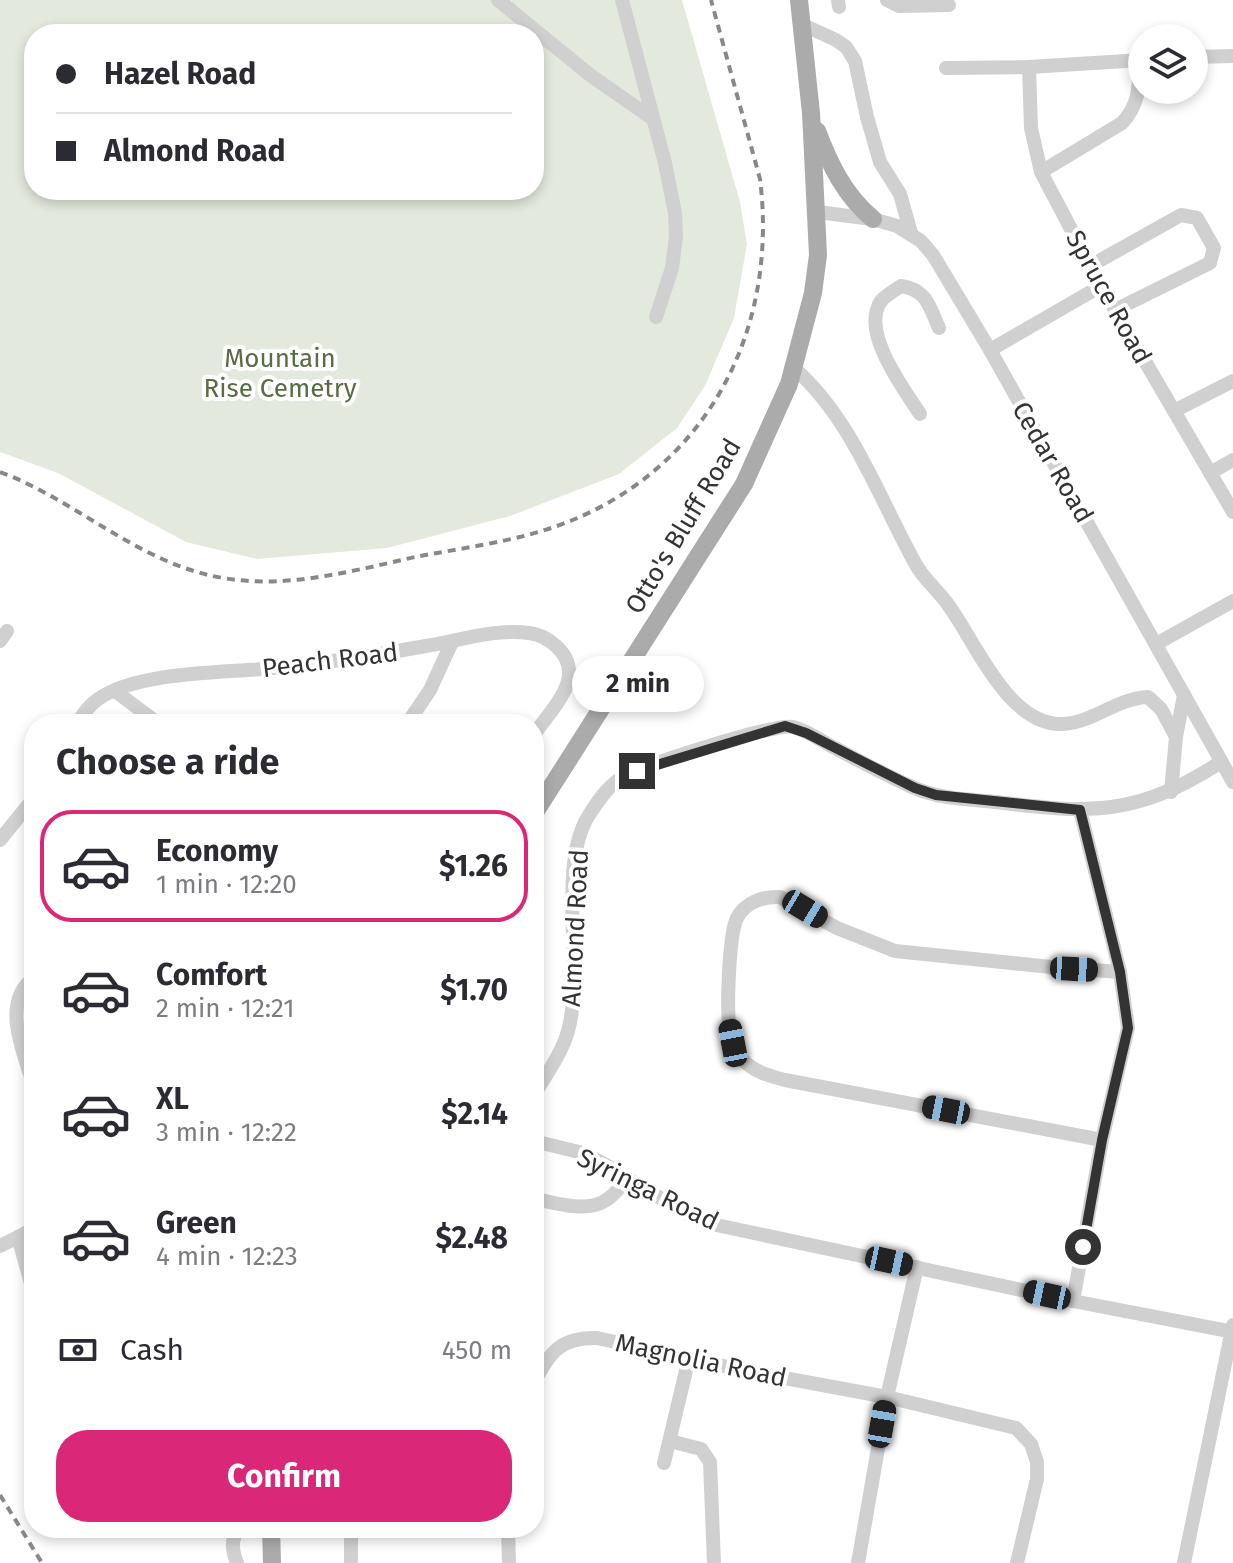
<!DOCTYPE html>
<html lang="en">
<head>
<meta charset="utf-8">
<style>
  body { margin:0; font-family:"Fira Sans",sans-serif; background:#f2f2f3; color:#2b2b33; height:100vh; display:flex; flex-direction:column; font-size:30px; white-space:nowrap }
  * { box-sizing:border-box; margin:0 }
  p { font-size:26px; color:#7c7c81 }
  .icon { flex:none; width:44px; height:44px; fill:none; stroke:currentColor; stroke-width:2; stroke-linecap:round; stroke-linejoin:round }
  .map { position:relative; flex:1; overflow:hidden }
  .side { position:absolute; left:24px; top:714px; width:520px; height:824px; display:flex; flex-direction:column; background:#fff; border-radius:32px; box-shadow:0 4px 12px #0003 }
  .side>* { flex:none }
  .guide { position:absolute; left:24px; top:24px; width:520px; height:176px; border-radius:32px; box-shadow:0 4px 12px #0003; display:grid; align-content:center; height:176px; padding:0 32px; background:#fff }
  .buttons { position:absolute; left:1128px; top:24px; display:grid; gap:16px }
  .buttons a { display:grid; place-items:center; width:80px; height:80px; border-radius:50%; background:#fff; box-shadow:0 4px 12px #0003; font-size:40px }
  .end { position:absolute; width:36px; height:36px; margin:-18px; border:10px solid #333; background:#fff; box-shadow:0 0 0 4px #fff }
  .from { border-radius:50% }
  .bubble { position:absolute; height:56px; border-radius:28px; background:#fff; box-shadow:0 4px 12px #0003; font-size:26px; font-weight:700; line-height:56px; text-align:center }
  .car { position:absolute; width:24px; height:48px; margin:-24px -12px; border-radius:10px; box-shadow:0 0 6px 2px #0007; background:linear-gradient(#222 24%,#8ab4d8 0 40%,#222 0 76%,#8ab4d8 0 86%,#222 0) }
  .guide b { display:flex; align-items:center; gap:28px; height:76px; font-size:30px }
  .guide b+b { border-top:2px solid #e1e1e2 }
  .guide i { width:20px; height:20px; background:#2b2b33 }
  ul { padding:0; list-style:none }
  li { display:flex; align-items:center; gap:24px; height:112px; margin:0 16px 12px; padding:0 16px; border:4px solid transparent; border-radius:32px }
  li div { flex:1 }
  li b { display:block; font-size:30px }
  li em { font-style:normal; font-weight:700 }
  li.selected { border-color:#db2777 }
  li>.icon { width:72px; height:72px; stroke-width:1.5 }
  h2 { padding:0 32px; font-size:36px; line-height:96px }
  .pay { display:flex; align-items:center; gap:20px; height:88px; padding:0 32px; font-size:30px }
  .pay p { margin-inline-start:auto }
  .primary-button { display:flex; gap:16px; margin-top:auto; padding:16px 32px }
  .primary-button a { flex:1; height:92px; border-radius:32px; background:#db2777; color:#fff; font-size:32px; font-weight:700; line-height:92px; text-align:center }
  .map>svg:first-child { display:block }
  .green { fill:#e3e9dd; fill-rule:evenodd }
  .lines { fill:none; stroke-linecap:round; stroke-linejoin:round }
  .minor { stroke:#d0d0d0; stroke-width:14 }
  .major { stroke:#ababab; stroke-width:18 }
  .rail { stroke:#888; stroke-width:4; stroke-dasharray:8 6; stroke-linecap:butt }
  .route { stroke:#333; stroke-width:10 }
  .labels { text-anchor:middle; stroke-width:8; stroke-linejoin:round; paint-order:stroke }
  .street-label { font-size:26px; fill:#333; stroke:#fff }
  .park-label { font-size:26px; fill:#596c43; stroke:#fff }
</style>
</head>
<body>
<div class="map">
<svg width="1233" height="1563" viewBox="0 0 1233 1563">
  <rect width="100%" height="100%" fill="#fff"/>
  <!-- green -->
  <path class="green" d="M0,0h682l58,202 7,42 -13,74 -29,68 -28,42 -58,46 -109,42 -123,32 -130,11 -71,-17 -128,-69 -58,-21zM34,34h500v156h-500z"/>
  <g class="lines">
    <!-- minor -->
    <g class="minor">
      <polyline points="498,0 590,75 653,119"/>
      <polyline points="622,0 665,163 675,213 676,236 672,268 656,317"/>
      <polyline points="838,0 839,7"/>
      <polyline points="887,0 899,6 949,5"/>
      <polyline points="801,24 836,40 846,47 855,61 867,117 880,162 900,194 911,233"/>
      <polyline points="1194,57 1233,56"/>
      <polyline points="1029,67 1031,128 1041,172 1101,286 1233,512"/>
      <polyline points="946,68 1029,67 1142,60"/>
      <path d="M1041,172l81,-49c18,-19 17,-38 18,-63"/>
      <polyline points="817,212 873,219 897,226 921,241 933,255 990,350 1233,782"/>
      <polyline points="1090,266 1181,215 1197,218 1214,248 1210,263 1115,310"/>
      <polyline points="990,350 1101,286"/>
      <path d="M794,368c58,51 84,128 121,195 8,16 24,28 34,43 27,37 59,119 113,118 31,-1 55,-26 86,-27l13,12 15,28"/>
      <polyline points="1174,411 1233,381"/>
      <path d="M920,414c-17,-26 -60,-83 -39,-113 5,-6 14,-11 20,-15 26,4 28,20 38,42"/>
      <polyline points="1210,473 1233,460"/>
      <polyline points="0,641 7,631"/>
      <polyline points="1156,644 1233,601"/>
      <polyline points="115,691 159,724"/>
      <path d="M77,724c4,-7 9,-14 15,-20 34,-32 125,-31 171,-35 54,-5 109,-13 163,-23 32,-5 70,-18 103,-13 18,2 40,19 40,39 1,21 -24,46 -35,63"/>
      <polyline points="407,724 430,690 452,642"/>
      <polyline points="1171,792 1176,737 1184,695"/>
      <polyline points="0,840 34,798"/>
      <path d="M34,978c-34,24 -10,76 0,108"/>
      <path d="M534,1095c12,-20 28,-42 34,-64 17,-60 -12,-165 21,-216 9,-14 21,-32 36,-39 21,-11 152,-54 168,-49 13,3 26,12 38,19 27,14 54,29 81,41 27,12 55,12 84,15 95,12 141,14 225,-40"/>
      <path d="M1102,1140l-317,-60c-16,-4 -33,-9 -44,-22 -7,-10 -11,-23 -12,-35 -2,-20 0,-89 8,-105 8,-16 27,-22 43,-21l57,31 58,23 156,16 69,5"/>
      <polyline points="534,1141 583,1153 606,1165 680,1210 707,1223 1073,1301 1233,1332"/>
      <path d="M534,1199c40,7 68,20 92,-21"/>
      <polyline points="34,1228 18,1237 34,1294"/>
      <polyline points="0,1246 18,1237"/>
      <polyline points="1073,1301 1102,1140 1128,1028 1120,972 1080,810"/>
      <path d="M534,1382c17,-30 26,-45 63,-44l149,33 141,26 129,31 15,16 6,18v17l-20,84"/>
      <polyline points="670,1441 701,1449 710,1462 714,1563"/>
      <polyline points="664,1463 689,1358"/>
      <polyline points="351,1528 351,1563"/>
      <polyline points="508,1528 509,1563"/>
      <path d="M237,1563c-5,-13 -7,-24 3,-35"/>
      <polyline points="858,1563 887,1397 917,1267"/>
      <polyline points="1184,1563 1233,1325"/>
    </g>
    <!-- major -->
    <g class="major">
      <path d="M817,131c13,34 28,65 56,88"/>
      <polyline points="534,814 744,484 789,384 813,293 818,255 811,113 799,0"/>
      <polyline points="271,1528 272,1563"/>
    </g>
    <!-- rail -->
    <g class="rail">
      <path d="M0,472c78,29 139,92 223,106 65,11 129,-7 192,-21 47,-9 97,-15 142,-31 149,-53 222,-195 203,-347l-49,-179"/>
      <polyline points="0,1495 42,1563"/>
    </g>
  </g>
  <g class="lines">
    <!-- route -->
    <polyline class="route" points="637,771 785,726 806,733 915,788 936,795 1080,810 1120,972 1128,1028 1102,1140 1083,1247"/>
  </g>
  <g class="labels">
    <!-- street labels -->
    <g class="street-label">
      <text transform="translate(1109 297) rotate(61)" y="9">Spruce Road</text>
      <text transform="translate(1053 462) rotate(60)" y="9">Cedar Road</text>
      <text transform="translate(683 526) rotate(-59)" y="9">Otto's Bluff Road</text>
      <text transform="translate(330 660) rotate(-7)" y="9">Peach Road</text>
      <text transform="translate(575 928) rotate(-87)" y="9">Almond Road</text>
      <text transform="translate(648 1189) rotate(26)" y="9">Syringa Road</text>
      <text transform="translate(701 1360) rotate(12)" y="9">Magnolia Road</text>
    </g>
    <!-- park labels -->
    <g class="park-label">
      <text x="280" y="367">Mountain<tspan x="280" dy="30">Rise Cemetry</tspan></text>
    </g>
  </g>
</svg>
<div class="buttons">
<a><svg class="icon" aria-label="layers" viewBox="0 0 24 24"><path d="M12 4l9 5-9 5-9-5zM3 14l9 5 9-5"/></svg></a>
</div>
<i class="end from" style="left:1083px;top:1247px"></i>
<i class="end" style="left:637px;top:771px"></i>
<div class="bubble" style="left:572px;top:656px;width:132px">2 min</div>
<i class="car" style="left:805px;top:909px;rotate:121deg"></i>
<i class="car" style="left:1074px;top:969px;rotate:93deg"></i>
<i class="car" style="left:733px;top:1043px;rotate:349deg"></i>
<i class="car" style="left:946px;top:1110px;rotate:281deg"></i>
<i class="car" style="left:889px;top:1261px;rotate:102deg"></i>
<i class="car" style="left:1047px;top:1295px;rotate:282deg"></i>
<i class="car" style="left:882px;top:1424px;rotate:10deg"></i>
<div class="guide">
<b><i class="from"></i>Hazel Road</b>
<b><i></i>Almond Road</b>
</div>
<section class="side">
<h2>Choose a ride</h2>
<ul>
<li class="selected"><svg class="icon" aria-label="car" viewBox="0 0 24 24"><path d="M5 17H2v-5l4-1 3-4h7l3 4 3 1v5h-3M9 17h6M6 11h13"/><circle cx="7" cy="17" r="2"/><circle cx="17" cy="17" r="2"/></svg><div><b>Economy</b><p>1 min · 12:20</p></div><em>$1.26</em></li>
<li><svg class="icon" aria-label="car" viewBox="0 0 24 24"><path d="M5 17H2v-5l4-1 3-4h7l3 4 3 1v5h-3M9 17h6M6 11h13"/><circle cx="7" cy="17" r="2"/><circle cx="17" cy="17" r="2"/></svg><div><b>Comfort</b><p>2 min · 12:21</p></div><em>$1.70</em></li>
<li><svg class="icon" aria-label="car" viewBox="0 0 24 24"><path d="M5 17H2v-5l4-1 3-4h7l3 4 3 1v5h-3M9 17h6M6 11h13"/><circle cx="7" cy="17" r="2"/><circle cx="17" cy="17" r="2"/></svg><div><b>XL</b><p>3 min · 12:22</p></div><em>$2.14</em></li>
<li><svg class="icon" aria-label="car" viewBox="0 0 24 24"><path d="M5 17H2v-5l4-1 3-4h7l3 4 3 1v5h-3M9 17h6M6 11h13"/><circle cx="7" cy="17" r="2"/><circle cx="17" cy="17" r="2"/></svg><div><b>Green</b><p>4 min · 12:23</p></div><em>$2.48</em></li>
</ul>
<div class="pay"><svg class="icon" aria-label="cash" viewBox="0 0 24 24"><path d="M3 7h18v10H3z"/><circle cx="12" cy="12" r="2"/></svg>Cash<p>450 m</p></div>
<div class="primary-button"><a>Confirm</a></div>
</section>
</div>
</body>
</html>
